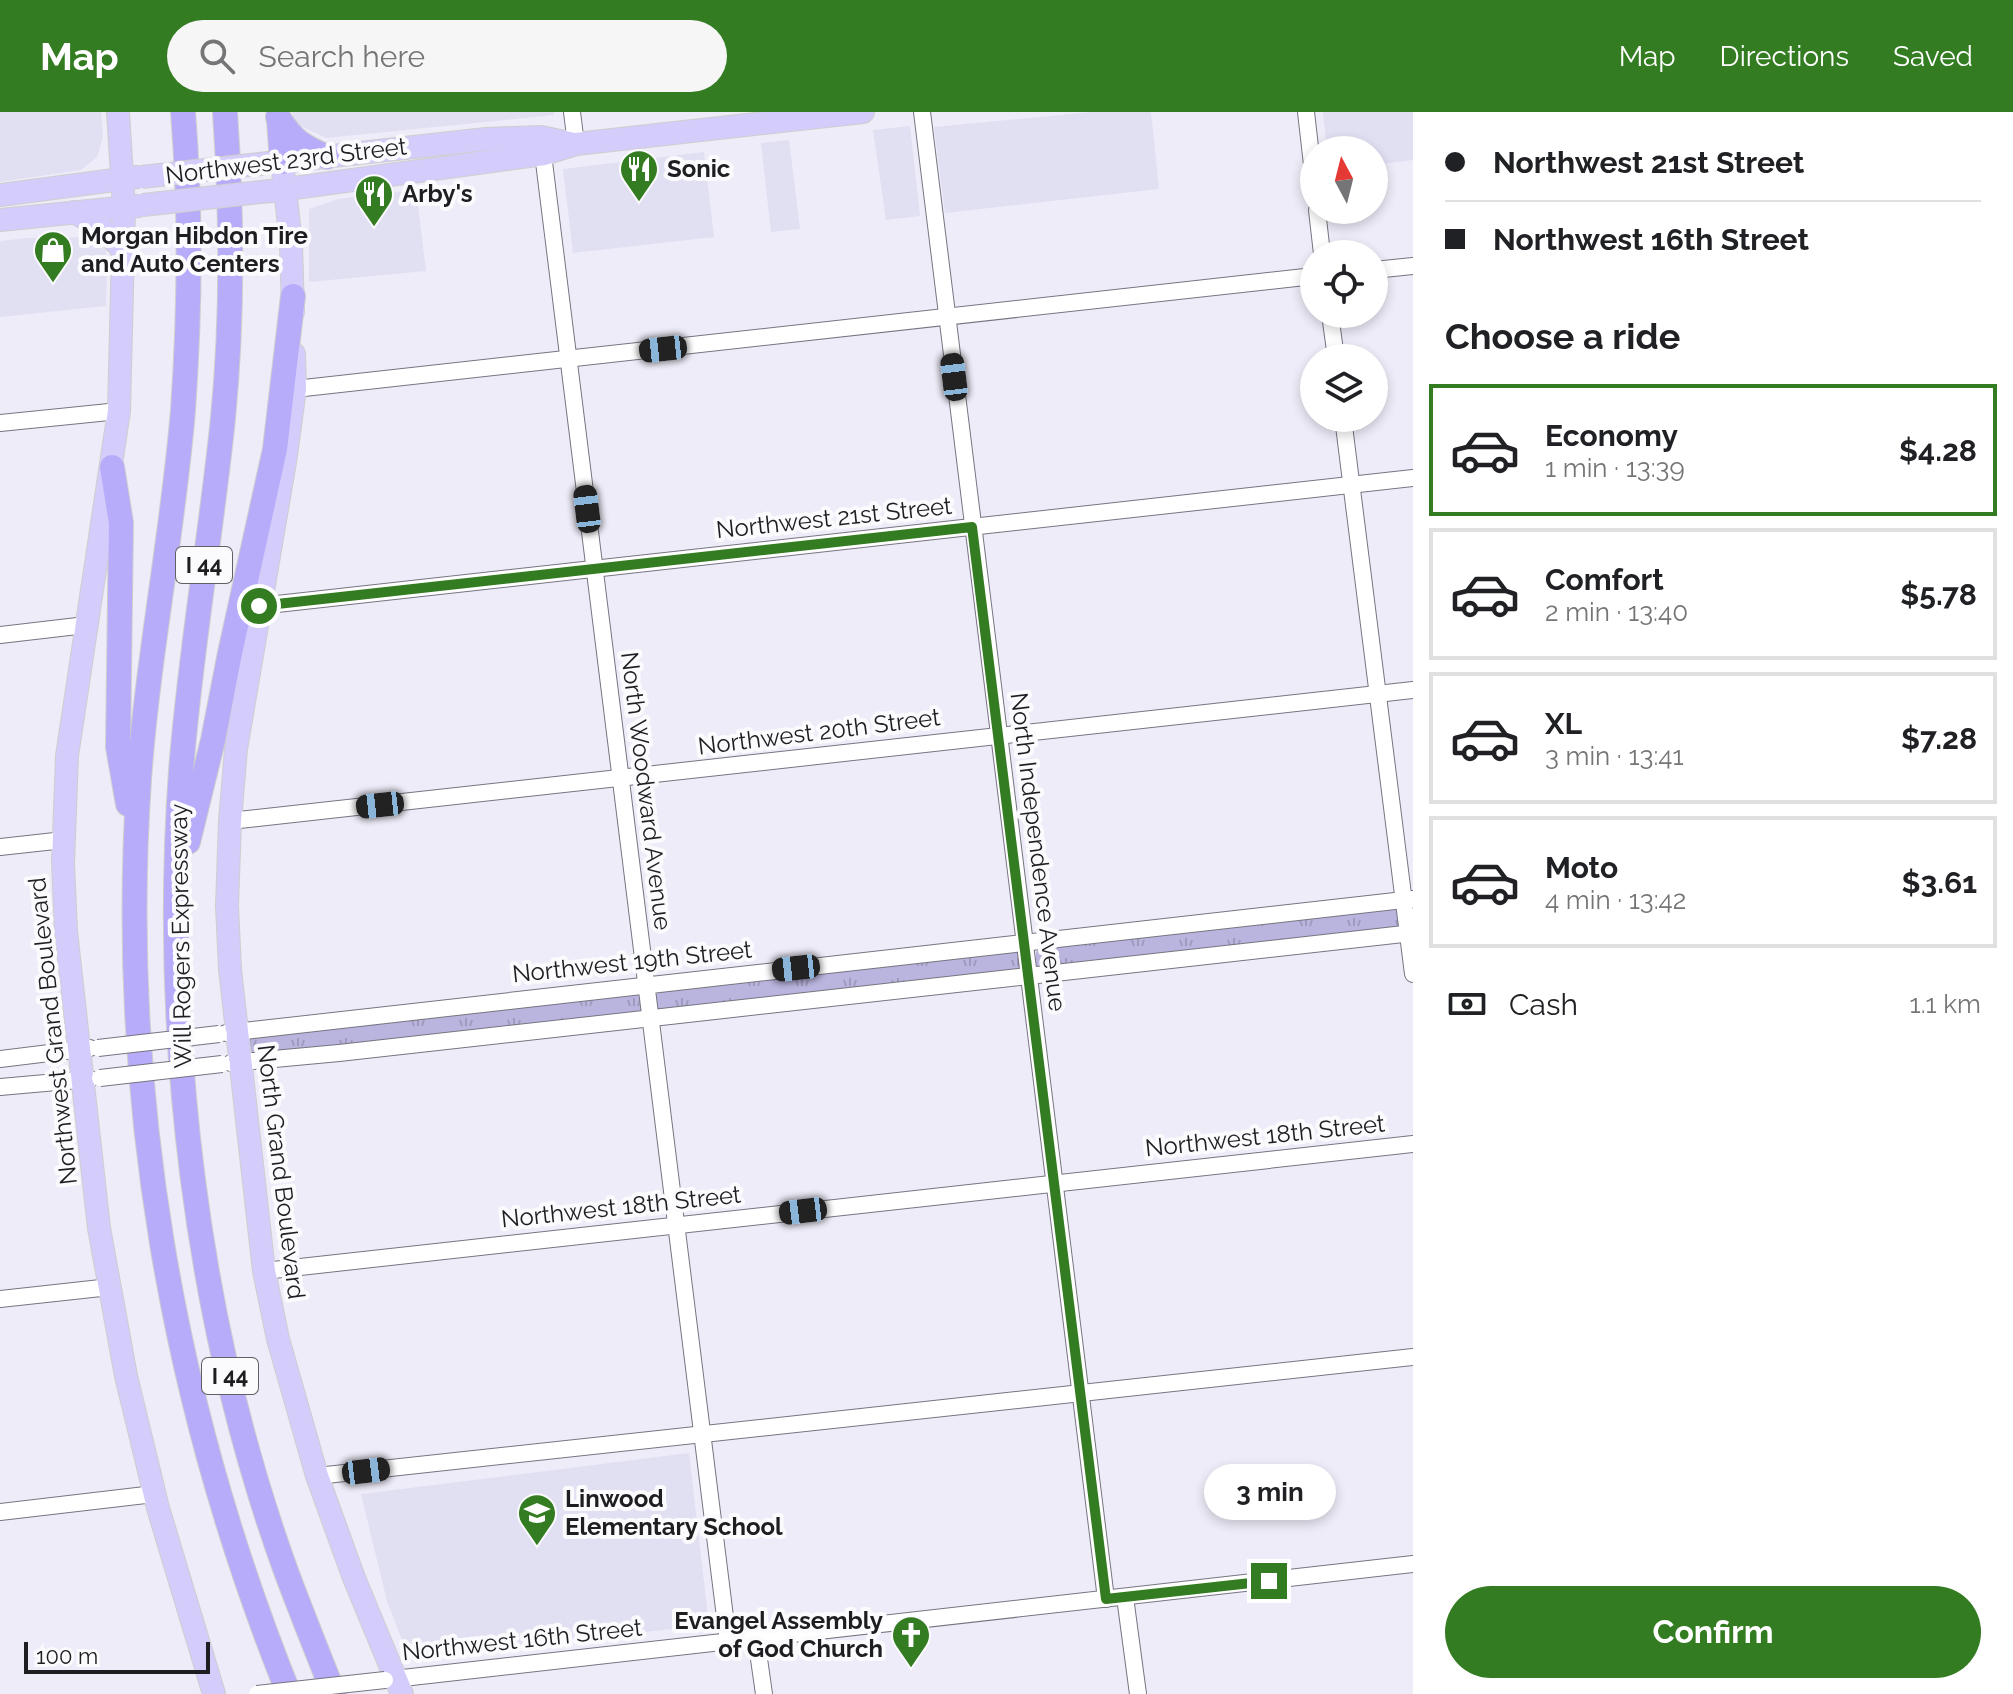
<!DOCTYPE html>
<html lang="en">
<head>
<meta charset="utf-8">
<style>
  body { margin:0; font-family:Raleway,sans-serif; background:#f6f6f6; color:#202124; height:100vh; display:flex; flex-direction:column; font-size:30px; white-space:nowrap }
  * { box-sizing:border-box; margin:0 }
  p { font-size:26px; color:#757577 }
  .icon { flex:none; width:44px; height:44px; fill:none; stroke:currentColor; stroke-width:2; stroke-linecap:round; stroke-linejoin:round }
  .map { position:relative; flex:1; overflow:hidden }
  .side { display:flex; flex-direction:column; background:#fff; width:600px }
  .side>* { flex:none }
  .hud { display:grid; align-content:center; height:176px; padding:0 32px; background:#fff }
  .needle { width:52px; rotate:353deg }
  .fabs { position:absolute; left:1300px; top:24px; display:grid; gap:16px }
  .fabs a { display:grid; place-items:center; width:88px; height:88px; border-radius:50%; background:#fff; box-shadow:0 4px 12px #0003; font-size:40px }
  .scale { position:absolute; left:24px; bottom:20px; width:186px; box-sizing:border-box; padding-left:8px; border:4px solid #1e1e22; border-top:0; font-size:22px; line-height:28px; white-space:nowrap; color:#1e1e22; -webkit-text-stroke:6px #fbfafd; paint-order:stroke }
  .end { position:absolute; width:36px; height:36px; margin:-18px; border:10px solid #337c21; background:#fff; box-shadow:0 0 0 4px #fff }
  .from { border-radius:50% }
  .bubble { position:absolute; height:56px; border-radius:28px; background:#fff; box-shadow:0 4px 12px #0003; font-size:26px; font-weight:700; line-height:56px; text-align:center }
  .car { position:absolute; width:24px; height:48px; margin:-24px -12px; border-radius:10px; box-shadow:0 0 6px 2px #0007; background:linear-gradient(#222 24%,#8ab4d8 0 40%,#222 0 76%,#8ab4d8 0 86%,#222 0) }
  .hud b { display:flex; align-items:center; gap:28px; height:76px; font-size:30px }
  .hud b+b { border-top:2px solid #e0e0e0 }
  .hud i { width:20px; height:20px; background:#202124 }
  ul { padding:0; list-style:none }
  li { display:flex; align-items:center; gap:24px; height:132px; margin:0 16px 12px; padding:0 16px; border:4px solid #e0e0e0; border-radius:0px }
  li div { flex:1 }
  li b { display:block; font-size:30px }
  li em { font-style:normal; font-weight:700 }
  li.current { border-color:#337c21 }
  li>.icon { width:72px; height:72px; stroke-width:1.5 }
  h2 { padding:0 32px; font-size:36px; line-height:96px }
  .pay { display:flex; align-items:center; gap:20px; height:88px; padding:0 32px; font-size:30px }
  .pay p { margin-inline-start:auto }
  .action { display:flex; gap:16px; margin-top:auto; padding:16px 32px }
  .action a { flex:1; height:92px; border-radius:48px; background:#337c21; color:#fff; font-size:32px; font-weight:700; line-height:92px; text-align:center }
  header { display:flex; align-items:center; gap:48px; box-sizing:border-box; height:112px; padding:0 40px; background:#337c21; color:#fff }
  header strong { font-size:38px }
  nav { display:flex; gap:44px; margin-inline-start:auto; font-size:28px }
  .search { width:560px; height:72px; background:#f6f6f6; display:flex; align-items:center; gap:20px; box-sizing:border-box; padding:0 28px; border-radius:44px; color:#757577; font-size:30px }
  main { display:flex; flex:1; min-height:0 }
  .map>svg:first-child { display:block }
  .built { fill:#e1e0f3 }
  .grass { fill:url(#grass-tufts) }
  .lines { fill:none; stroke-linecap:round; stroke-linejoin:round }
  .minor-casing { stroke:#767580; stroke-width:18 }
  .major-casing { stroke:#cecece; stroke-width:24 }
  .highway-casing { stroke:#cecece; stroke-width:26 }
  .minor { stroke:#fff; stroke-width:16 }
  .major { stroke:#d4cdfb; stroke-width:22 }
  .highway { stroke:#b7acf9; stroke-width:24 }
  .minor-bridge-casing { stroke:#767580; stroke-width:18; stroke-linecap:butt }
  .major-bridge-casing { stroke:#cecece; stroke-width:24; stroke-linecap:butt }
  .minor-bridge { stroke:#fff; stroke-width:16 }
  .major-bridge { stroke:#d4cdfb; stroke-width:22 }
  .route { stroke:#337c21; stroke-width:10 }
  .labels { text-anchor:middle; stroke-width:8; stroke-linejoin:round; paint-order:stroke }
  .shield { fill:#fbfafd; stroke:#606064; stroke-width:2 }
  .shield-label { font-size:22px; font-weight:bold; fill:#1e1e22 }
  .street-label { font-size:24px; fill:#1e1e22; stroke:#fbfafd }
  .poi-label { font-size:24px; font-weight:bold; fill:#1e1e22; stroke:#fbfafd; text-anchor:start }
</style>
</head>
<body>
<header>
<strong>Map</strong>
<div class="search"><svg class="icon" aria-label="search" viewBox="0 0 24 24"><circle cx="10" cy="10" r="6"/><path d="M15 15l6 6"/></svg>Search here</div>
<nav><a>Map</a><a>Directions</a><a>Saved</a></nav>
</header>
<main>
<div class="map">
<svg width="1413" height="1582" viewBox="0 0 1413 1582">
  <defs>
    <pattern id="grass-tufts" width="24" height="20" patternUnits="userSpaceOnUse" patternTransform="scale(2)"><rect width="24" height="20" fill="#bab5de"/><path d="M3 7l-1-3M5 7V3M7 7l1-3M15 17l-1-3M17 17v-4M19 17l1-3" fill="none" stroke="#9f9bbe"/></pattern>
  </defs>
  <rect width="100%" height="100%" fill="#edecf8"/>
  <!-- built -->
  <g class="built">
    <polygon points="0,0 101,0 103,25 97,45 81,58 0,70"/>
    <polygon points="292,0 554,0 554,3 326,26 294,11"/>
    <polygon points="1091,0 1151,0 1159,77 945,101 934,15"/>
    <polygon points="1323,0 1413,0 1413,48 1374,53 1374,38 1327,38"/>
    <polygon points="910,14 920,104 886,108 873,18"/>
    <polygon points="789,28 800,117 771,120 761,31"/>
    <polygon points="704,40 714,125 573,141 563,57"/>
    <polygon points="416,78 426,159 309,170 309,97 338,87"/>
    <polygon points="98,125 106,139 107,150 106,194 0,205 0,129 27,126"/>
    <polygon points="689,1341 709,1513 409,1546 387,1489 361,1382"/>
  </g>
  <!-- grass -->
  <g class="grass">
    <polygon points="1393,796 1398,800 1400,813 1396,819 1041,858 1035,852 1036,840 1040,836"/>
    <polygon points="1015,839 1020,844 1021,857 663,900 657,896 656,883 659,879"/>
    <polygon points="635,881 642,886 643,898 638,903 312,938 250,941 248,926"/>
  </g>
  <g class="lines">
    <defs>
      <g id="minor">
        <polyline points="572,0 576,32"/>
        <polyline points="922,0 1106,1487"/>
        <polyline points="1306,0 1314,70"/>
        <polyline points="542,34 728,1529"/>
        <polyline points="1317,98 1322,142"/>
        <polyline points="1374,158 1413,154"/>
        <polyline points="1330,202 1336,246"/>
        <polyline points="295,277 1314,164"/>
        <polyline points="1343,306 1413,862"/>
        <polyline points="0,311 119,299"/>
        <polyline points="259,494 1413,366"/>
        <polyline points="0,523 86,513"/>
        <polyline points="230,709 1413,578"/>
        <polyline points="0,735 64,728"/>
        <polyline points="226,921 1413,787"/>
        <polyline points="0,947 90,936"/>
        <polyline points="231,951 339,941 1413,821"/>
        <polyline points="0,975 90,967"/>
        <polyline points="264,1159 1413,1032"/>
        <polyline points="0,1187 110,1175"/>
        <polyline points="317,1364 1413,1245"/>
        <polyline points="0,1400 154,1382"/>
        <polyline points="1125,1485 1138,1582"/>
        <polyline points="756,1526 764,1582"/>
        <polyline points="385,1568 1413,1452"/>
      </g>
      <g id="major">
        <polyline points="118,0 124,95 119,299 67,644 63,751 66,819 99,1116 126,1264 158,1396 214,1582"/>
        <polyline points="282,50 291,131 293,200"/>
        <polyline points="270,51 486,27 541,25 574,32"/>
        <polyline points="272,79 544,42 576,32 863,0"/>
        <polyline points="0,83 137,65"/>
        <polyline points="74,100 103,117 121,136"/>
        <polyline points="0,108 138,94"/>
        <polyline points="294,242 295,277 285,350 236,637 230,709 227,794 230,857 264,1159 278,1227 317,1364 354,1466 402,1582"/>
      </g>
      <g id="highway">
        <path d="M183,0c8,99 7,199 0,298 -10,123 -35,245 -44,369 -21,312 33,625 150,915"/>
        <path d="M225,0c7,102 8,204 -2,306 -12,118 -33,235 -42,353 -19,264 15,554 106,803 15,40 31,80 47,120"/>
        <path d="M278,5c15,24 24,29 49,40"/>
        <polyline points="279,8 282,50"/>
        <polyline points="112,355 121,411 118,635 128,692"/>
        <polyline points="188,730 213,628 230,541 275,337 293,184"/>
      </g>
    </defs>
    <!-- minor casing -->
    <use href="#minor" class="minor-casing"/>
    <!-- major casing -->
    <use href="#major" class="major-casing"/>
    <!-- highway casing -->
    <use href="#highway" class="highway-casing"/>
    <!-- minor -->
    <use href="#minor" class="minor"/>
    <!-- major -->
    <use href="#major" class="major"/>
    <!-- highway -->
    <use href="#highway" class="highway"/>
    <defs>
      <g id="minor-bridge">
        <polyline points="98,936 219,922"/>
        <polyline points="100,966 222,952"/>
        <polyline points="257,1582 385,1568"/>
      </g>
      <g id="major-bridge">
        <polyline points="142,65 269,51"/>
        <polyline points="143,93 270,79"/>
      </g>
    </defs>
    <!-- minor-bridge casing -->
    <use href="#minor-bridge" class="minor-bridge-casing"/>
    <!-- major-bridge casing -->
    <use href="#major-bridge" class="major-bridge-casing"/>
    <!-- minor-bridge -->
    <use href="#minor-bridge" class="minor-bridge"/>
    <!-- major-bridge -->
    <use href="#major-bridge" class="major-bridge"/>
  </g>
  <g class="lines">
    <!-- route -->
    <polyline class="route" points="259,494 972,415 1106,1487 1269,1469"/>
  </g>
  <!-- icons -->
  <defs>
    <symbol id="restaurant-pin" viewBox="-11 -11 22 30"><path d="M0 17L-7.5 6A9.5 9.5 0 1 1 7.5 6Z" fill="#337c21" stroke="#fbfafd"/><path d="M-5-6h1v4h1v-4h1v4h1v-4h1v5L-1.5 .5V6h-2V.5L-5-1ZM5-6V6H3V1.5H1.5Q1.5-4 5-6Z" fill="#fff"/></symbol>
    <symbol id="shop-pin" viewBox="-11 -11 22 30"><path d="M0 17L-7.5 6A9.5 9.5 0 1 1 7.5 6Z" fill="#337c21" stroke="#fbfafd"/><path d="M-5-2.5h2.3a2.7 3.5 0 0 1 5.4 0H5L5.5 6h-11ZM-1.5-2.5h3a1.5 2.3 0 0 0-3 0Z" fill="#fff"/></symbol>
    <symbol id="school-pin" viewBox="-11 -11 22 30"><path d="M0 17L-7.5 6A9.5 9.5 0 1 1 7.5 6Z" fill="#337c21" stroke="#fbfafd"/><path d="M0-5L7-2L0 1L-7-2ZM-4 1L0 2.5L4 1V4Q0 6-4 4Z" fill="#fff"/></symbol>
    <symbol id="church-pin" viewBox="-11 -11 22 30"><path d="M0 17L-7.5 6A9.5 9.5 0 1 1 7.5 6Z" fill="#337c21" stroke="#fbfafd"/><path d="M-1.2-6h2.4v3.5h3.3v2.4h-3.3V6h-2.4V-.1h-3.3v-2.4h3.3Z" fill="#fff"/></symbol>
  </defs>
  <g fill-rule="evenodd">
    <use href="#restaurant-pin" x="617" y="35" width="44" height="60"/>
    <use href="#restaurant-pin" x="352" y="60" width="44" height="60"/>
    <use href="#shop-pin" x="31" y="116" width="44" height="60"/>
    <use href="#school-pin" x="515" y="1379" width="44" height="60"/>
    <use href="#church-pin" x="889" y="1501" width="44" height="60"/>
  </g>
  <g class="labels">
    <!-- shield labels -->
    <g class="shield">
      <rect x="176" y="435" width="56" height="36" rx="6"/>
      <rect x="202" y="1246" width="56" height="36" rx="6"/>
    </g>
    <g class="shield-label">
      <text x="204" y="461">I 44</text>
      <text x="230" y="1272">I 44</text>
    </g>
    <!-- street labels -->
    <g class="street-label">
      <text transform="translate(286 49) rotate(-7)" y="8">Northwest 23rd Street</text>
      <text transform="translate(834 406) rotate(-6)" y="8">Northwest 21st Street</text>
      <text transform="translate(819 620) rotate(-7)" y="8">Northwest 20th Street</text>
      <text transform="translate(646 679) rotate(83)" y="8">North Woodward Avenue</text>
      <text transform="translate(1038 740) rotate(83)" y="8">North Independence Avenue</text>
      <text transform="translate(181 824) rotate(-91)" y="8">Will Rogers Expressway</text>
      <text transform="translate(632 850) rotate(-6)" y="8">Northwest 19th Street</text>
      <text transform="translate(53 919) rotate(-96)" y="8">Northwest Grand Boulevard</text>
      <text transform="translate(1265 1024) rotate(-6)" y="8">Northwest 18th Street</text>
      <text transform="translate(281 1060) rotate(83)" y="8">North Grand Boulevard</text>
      <text transform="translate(621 1095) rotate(-6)" y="8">Northwest 18th Street</text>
      <text transform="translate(522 1528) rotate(-6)" y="8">Northwest 16th Street</text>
    </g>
    <!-- poi labels -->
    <g class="poi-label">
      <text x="667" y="65">Sonic</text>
      <text x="402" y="90">Arby's</text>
      <text x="81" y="132">Morgan Hibdon Tire<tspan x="81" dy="28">and Auto Centers</tspan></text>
      <text x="565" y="1395">Linwood<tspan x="565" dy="28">Elementary School</tspan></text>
      <text x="883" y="1517" text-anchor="end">Evangel Assembly<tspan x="883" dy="28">of God Church</tspan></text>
    </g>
  </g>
</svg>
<div class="fabs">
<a><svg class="needle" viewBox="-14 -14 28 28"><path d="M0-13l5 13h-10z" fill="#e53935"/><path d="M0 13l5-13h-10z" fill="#757577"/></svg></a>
<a><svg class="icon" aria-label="locate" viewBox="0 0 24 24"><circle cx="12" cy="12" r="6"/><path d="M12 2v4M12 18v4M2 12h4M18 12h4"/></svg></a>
<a><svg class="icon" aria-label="layers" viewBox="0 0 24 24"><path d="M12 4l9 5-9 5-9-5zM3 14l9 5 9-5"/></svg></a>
</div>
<div class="scale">100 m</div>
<i class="end from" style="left:259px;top:494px"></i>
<i class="end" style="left:1269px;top:1469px"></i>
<div class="bubble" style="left:1204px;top:1352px;width:132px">3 min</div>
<i class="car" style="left:663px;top:237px;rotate:264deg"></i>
<i class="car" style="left:954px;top:265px;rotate:353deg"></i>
<i class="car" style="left:587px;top:397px;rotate:353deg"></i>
<i class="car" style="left:380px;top:693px;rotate:264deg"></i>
<i class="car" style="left:796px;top:856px;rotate:264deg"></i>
<i class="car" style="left:803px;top:1099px;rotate:263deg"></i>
<i class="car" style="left:366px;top:1359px;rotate:83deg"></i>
</div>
<section class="side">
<div class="hud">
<b><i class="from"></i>Northwest 21st Street</b>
<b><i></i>Northwest 16th Street</b>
</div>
<h2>Choose a ride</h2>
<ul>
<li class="current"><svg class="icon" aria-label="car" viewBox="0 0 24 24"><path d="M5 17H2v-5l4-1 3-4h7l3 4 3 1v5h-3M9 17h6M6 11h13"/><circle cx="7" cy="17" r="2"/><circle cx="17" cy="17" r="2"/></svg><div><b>Economy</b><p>1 min · 13:39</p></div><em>$4.28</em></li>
<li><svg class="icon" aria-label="car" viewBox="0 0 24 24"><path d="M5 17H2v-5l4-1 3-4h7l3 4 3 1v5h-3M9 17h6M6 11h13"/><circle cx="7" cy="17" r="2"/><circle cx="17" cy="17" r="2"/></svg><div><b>Comfort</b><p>2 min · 13:40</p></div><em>$5.78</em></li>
<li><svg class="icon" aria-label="car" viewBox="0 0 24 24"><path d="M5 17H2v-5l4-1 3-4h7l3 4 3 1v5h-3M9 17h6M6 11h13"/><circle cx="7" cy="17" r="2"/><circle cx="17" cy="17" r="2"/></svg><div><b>XL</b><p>3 min · 13:41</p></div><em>$7.28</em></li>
<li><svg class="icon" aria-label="car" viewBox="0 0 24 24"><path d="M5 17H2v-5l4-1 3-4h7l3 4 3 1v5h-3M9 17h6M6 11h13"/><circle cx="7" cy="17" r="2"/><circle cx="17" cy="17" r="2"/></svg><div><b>Moto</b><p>4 min · 13:42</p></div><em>$3.61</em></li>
</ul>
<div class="pay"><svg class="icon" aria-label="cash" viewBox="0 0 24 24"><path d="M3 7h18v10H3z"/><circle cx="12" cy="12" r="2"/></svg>Cash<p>1.1 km</p></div>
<div class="action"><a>Confirm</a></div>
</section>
</main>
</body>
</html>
